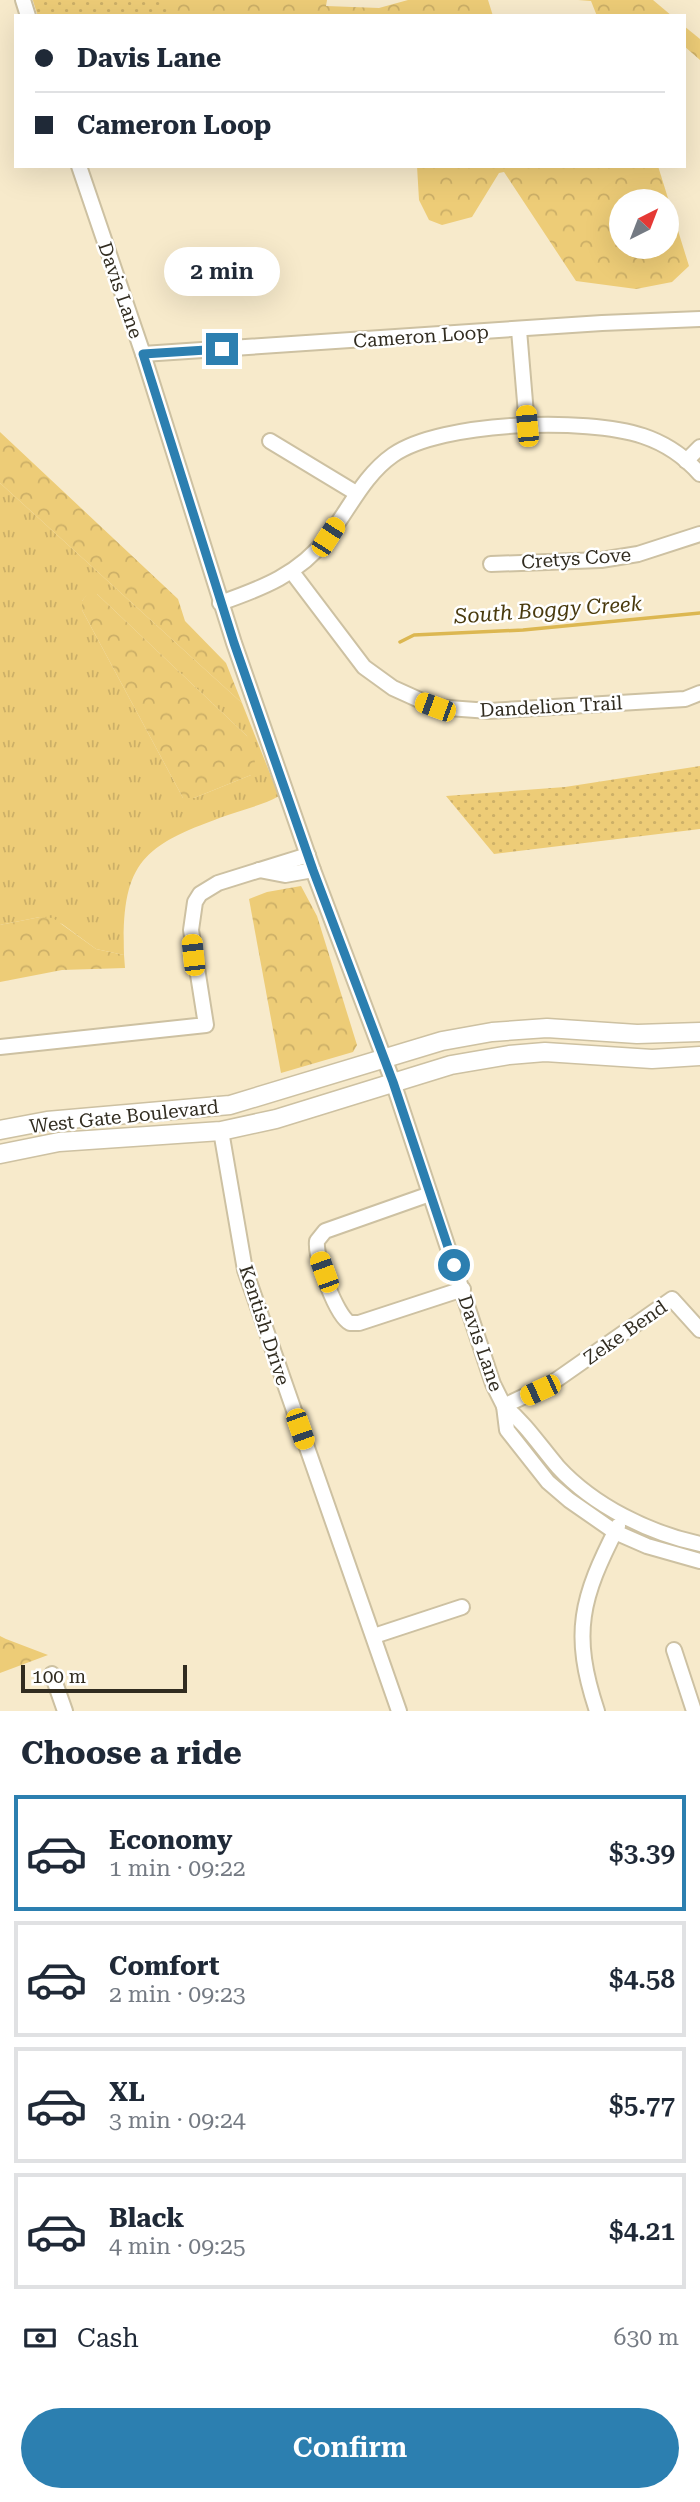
<!DOCTYPE html>
<html lang="en">
<head>
<meta charset="utf-8">
<style>
  body { margin:0; font-family:"Roboto Serif",serif; background:#f2f2f3; color:#1f2937; height:100vh; display:flex; flex-direction:column; font-size:26px; white-space:nowrap }
  * { box-sizing:border-box; margin:0 }
  p { font-size:23px; color:#747a83 }
  .icon { flex:none; width:38px; height:38px; fill:none; stroke:currentColor; stroke-width:2; stroke-linecap:round; stroke-linejoin:round }
  .map { position:relative; height:1711px; overflow:hidden }
  .drawer { display:flex; flex-direction:column; background:#fff; flex:1 }
  .drawer>* { flex:none }
  .guide { position:absolute; left:14px; top:14px; width:672px; height:154px; border-radius:0px; box-shadow:0 7px 28px #0002; display:grid; align-content:center; height:154px; padding:0 21px; background:#fff }
  .needle { width:46px; rotate:42deg }
  .controls { position:absolute; left:609px; top:189px; display:grid; gap:14px }
  .controls a { display:grid; place-items:center; width:70px; height:70px; border-radius:50%; background:#fff; box-shadow:0 7px 28px #0002; font-size:35px }
  .scale { position:absolute; left:21px; bottom:18px; width:166px; box-sizing:border-box; padding-left:7px; border:4px solid #312c20; border-top:0; font-size:19px; line-height:24px; white-space:nowrap; color:#312c20; -webkit-text-stroke:5px #fff; paint-order:stroke }
  .end { position:absolute; width:32px; height:32px; margin:-16px; border:9px solid #2c7fb0; background:#fff; box-shadow:0 0 0 4px #fff }
  .from { border-radius:50% }
  .bubble { position:absolute; height:49px; border-radius:24px; background:#fff; box-shadow:0 7px 28px #0002; font-size:23px; font-weight:600; line-height:49px; text-align:center }
  .car { position:absolute; width:21px; height:42px; margin:-21px -10px; border-radius:9px; box-shadow:0 0 5px 2px #0007; background:linear-gradient(#f5c518 24%,#345 0 40%,#f5c518 0 76%,#345 0 86%,#f5c518 0) }
  .guide b { display:flex; align-items:center; gap:24px; height:66px; font-size:26px }
  .guide b+b { border-top:2px solid #e0e1e3 }
  .guide i { width:18px; height:18px; background:#1f2937 }
  ul { padding:0; list-style:none }
  li { display:flex; align-items:center; gap:21px; height:116px; margin:0 14px 10px; padding:0 7px; border:4px solid #e0e1e3; border-radius:0px }
  li div { flex:1 }
  li b { display:block; font-size:26px }
  li em { font-style:normal; font-weight:600 }
  li.selected { border-color:#2c7fb0 }
  li>.icon { width:63px; height:63px; stroke-width:1.5 }
  h2 { padding:0 21px; font-size:32px; line-height:84px }
  .pay { display:flex; align-items:center; gap:18px; height:77px; padding:0 21px; font-size:26px }
  .pay p { margin-inline-start:auto }
  .primary-button { display:flex; gap:14px; margin-top:auto; padding:14px 21px }
  .primary-button a { flex:1; height:80px; border-radius:42px; background:#2c7fb0; color:#fff; font-size:28px; font-weight:600; line-height:80px; text-align:center }
  .map>svg:first-child { display:block }
  .grass { fill:url(#grass-tufts); fill-rule:evenodd }
  .forest { fill:url(#forest-crowns); fill-rule:evenodd }
  .park { fill:url(#park-dots) }
  .lines { fill:none; stroke-linecap:round; stroke-linejoin:round }
  .stream { stroke:#dcb751; stroke-width:3.5 }
  .minor-casing { stroke:#cdc1a2; stroke-width:18 }
  .major-casing { stroke:#cdc1a2; stroke-width:21 }
  .minor { stroke:#fff; stroke-width:14 }
  .major { stroke:#fff; stroke-width:18 }
  .route { stroke:#2c7fb0; stroke-width:9 }
  .labels { text-anchor:middle; stroke-width:5; stroke-linejoin:round; paint-order:stroke }
  .street-label { font-size:19px; fill:#312c20; stroke:#fff }
  .water-label { font-size:21px; font-style:italic; fill:#493a0e; stroke:#fff }
</style>
</head>
<body>
<div class="map">
<svg width="700" height="1711" viewBox="0 0 700 1711">
  <defs>
    <pattern id="grass-tufts" width="24" height="20" patternUnits="userSpaceOnUse" patternTransform="scale(1.75)"><rect width="24" height="20" fill="#edcc77"/><path d="M3 7l-1-3M5 7V3M7 7l1-3M15 17l-1-3M17 17v-4M19 17l1-3" fill="none" stroke="#ccaf67"/></pattern>
    <pattern id="forest-crowns" width="20" height="18" patternUnits="userSpaceOnUse" patternTransform="scale(1.75)"><rect width="20" height="18" fill="#edcc77"/><path d="M2 6a3 3 0 1 1 6 0M12 15a3 3 0 1 1 6 0" fill="none" stroke="#ccaf67"/></pattern>
    <pattern id="park-dots" width="8" height="8" patternUnits="userSpaceOnUse" patternTransform="scale(1.75)"><rect width="8" height="8" fill="#edcc77"/><path d="M2 2h.1M6 6h.1" fill="none" stroke="#ccaf67" stroke-width="1.8" stroke-linecap="round"/></pattern>
  </defs>
  <rect width="100%" height="100%" fill="#f7eacb"/>
  <!-- grass -->
  <path class="grass" d="M0,483l242,220 37,93c-16,9 -34,13 -51,19 -84,30 -107,45 -104,140l-28,-6 -34,-25 -22,-7 -40,8zM97,594l150,142 4,39 -57,23h-11l-101,-188v-9l5,-6z"/>
  <!-- forest -->
  <g class="forest">
    <polygon points="33,0 327,0 326,6 379,8 408,0 488,0 493,16 38,16"/>
    <polygon points="578,0 653,0 672,16 597,16 591,1"/>
    <polygon points="684,26 700,39 700,60 684,46"/>
    <path d="M417,166h241l31,100 -17,16 -36,7 -60,-8 -72,-109 -5,1 -27,44 -30,8 -13,-5 -10,-20zM621,201h46v46h-46z"/>
    <polygon points="0,432 178,599 185,621 226,663 242,703 0,483"/>
    <path d="M87,594h10l150,142c8,14 11,24 4,39l-57,23h-11l-101,-188v-9z"/>
    <polygon points="301,886 317,916 357,1045 353,1052 281,1073 249,899 267,892"/>
    <polygon points="40,917 53,918 96,949 124,955 125,968 62,970 0,982 0,925"/>
    <polygon points="0,1636 6,1639 48,1655 0,1673"/>
  </g>
  <!-- park -->
  <g class="park">
    <polygon points="33,0 166,0 171,16 38,16"/>
    <polygon points="700,766 700,829 494,854 446,796 565,787"/>
  </g>
  <g class="lines">
    <!-- stream -->
    <polyline class="stream" points="400,642 414,635 523,630 700,613"/>
    <defs>
      <g id="minor">
        <polyline points="23,0 28,16"/>
        <polyline points="79,166 143,354 234,643 313,870 393,1082 493,1384 504,1406 507,1430 548,1482 569,1500 615,1532 647,1546 700,1561"/>
        <polyline points="519,330 527,426"/>
        <polyline points="143,354 602,323 700,319"/>
        <polyline points="270,441 356,493"/>
        <polyline points="686,461 700,447"/>
        <polyline points="491,564 601,560 638,554 700,534"/>
        <polyline points="292,572 364,667 393,688 435,707 489,711 685,699 700,693"/>
        <path d="M220,603c43,-15 79,-29 107,-65 22,-28 36,-62 66,-83 49,-34 194,-38 250,-19 21,7 42,21 57,38"/>
        <polyline points="259,870 285,875 313,870"/>
        <polyline points="0,1047 206,1025 191,930 195,902 200,894 218,883 308,855"/>
        <polyline points="221,1131 245,1270 399,1711"/>
        <path d="M430,1194l-105,37 -8,10c-2,16 19,75 33,82h9l104,-34"/>
        <path d="M504,1406c22,18 36,40 54,61 36,39 91,66 142,77"/>
        <polyline points="504,1406 552,1383 672,1299 700,1330"/>
        <polyline points="374,1636 462,1607"/>
        <polyline points="674,1650 694,1711"/>
        <polyline points="52,1674 65,1711"/>
        <path d="M597,1711c-26,-78 -16,-113 21,-185"/>
      </g>
      <g id="major">
        <polyline points="0,1130 47,1121 230,1105 442,1041 492,1032 547,1028 637,1034 700,1032"/>
        <polyline points="0,1154 59,1142 221,1131 276,1119 451,1065 509,1055 545,1052 652,1059 700,1056"/>
      </g>
    </defs>
    <!-- minor casing -->
    <use href="#minor" class="minor-casing"/>
    <!-- major casing -->
    <use href="#major" class="major-casing"/>
    <!-- minor -->
    <use href="#minor" class="minor"/>
    <!-- major -->
    <use href="#major" class="major"/>
  </g>
  <g class="lines">
    <!-- route -->
    <polyline class="route" points="222,349 143,354 234,643 313,870 393,1082 454,1265"/>
  </g>
  <g class="labels">
    <!-- street labels -->
    <g class="street-label">
      <text transform="translate(121 290) rotate(71)" y="7">Davis Lane</text>
      <text transform="translate(421 336) rotate(-4)" y="7">Cameron Loop</text>
      <text transform="translate(576 558) rotate(-4)" y="7">Cretys Cove</text>
      <text transform="translate(551 706) rotate(-3)" y="7">Dandelion Trail</text>
      <text transform="translate(124 1116) rotate(-6)" y="7">West Gate Boulevard</text>
      <text transform="translate(265 1325) rotate(72)" y="7">Kentish Drive</text>
      <text transform="translate(625 1332) rotate(-35)" y="7">Zeke Bend</text>
      <text transform="translate(481 1343) rotate(71)" y="7">Davis Lane</text>
    </g>
    <!-- water labels -->
    <g class="water-label">
      <text transform="translate(548 610) rotate(-4)" y="7">South Boggy Creek</text>
    </g>
  </g>
</svg>
<div class="controls">
<a><svg class="needle" viewBox="-14 -14 28 28"><path d="M0-13l5 13h-10z" fill="#e53935"/><path d="M0 13l5-13h-10z" fill="#747a83"/></svg></a>
</div>
<div class="scale">100 m</div>
<i class="end from" style="left:454px;top:1265px"></i>
<i class="end" style="left:222px;top:349px"></i>
<div class="bubble" style="left:164px;top:247px;width:116px">2 min</div>
<i class="car" style="left:527px;top:426px;rotate:355deg"></i>
<i class="car" style="left:328px;top:537px;rotate:33deg"></i>
<i class="car" style="left:435px;top:707px;rotate:290deg"></i>
<i class="car" style="left:193px;top:955px;rotate:354deg"></i>
<i class="car" style="left:324px;top:1272px;rotate:340deg"></i>
<i class="car" style="left:540px;top:1390px;rotate:245deg"></i>
<i class="car" style="left:300px;top:1429px;rotate:161deg"></i>
<div class="guide">
<b><i class="from"></i>Davis Lane</b>
<b><i></i>Cameron Loop</b>
</div>
</div>
<section class="drawer">
<h2>Choose a ride</h2>
<ul>
<li class="selected"><svg class="icon" aria-label="car" viewBox="0 0 24 24"><path d="M5 17H2v-5l4-1 3-4h7l3 4 3 1v5h-3M9 17h6M6 11h13"/><circle cx="7" cy="17" r="2"/><circle cx="17" cy="17" r="2"/></svg><div><b>Economy</b><p>1 min · 09:22</p></div><em>$3.39</em></li>
<li><svg class="icon" aria-label="car" viewBox="0 0 24 24"><path d="M5 17H2v-5l4-1 3-4h7l3 4 3 1v5h-3M9 17h6M6 11h13"/><circle cx="7" cy="17" r="2"/><circle cx="17" cy="17" r="2"/></svg><div><b>Comfort</b><p>2 min · 09:23</p></div><em>$4.58</em></li>
<li><svg class="icon" aria-label="car" viewBox="0 0 24 24"><path d="M5 17H2v-5l4-1 3-4h7l3 4 3 1v5h-3M9 17h6M6 11h13"/><circle cx="7" cy="17" r="2"/><circle cx="17" cy="17" r="2"/></svg><div><b>XL</b><p>3 min · 09:24</p></div><em>$5.77</em></li>
<li><svg class="icon" aria-label="car" viewBox="0 0 24 24"><path d="M5 17H2v-5l4-1 3-4h7l3 4 3 1v5h-3M9 17h6M6 11h13"/><circle cx="7" cy="17" r="2"/><circle cx="17" cy="17" r="2"/></svg><div><b>Black</b><p>4 min · 09:25</p></div><em>$4.21</em></li>
</ul>
<div class="pay"><svg class="icon" aria-label="cash" viewBox="0 0 24 24"><path d="M3 7h18v10H3z"/><circle cx="12" cy="12" r="2"/></svg>Cash<p>630 m</p></div>
<div class="primary-button"><a>Confirm</a></div>
</section>
</body>
</html>
